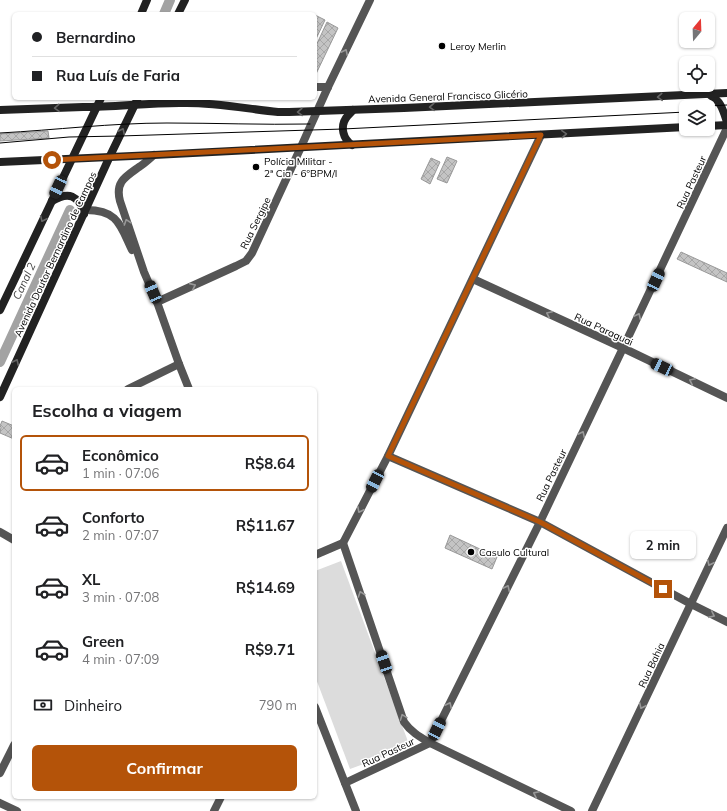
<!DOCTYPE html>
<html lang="pt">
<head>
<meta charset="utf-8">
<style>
  body { margin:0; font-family:Mulish,sans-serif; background:#f2f2f2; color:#202124; height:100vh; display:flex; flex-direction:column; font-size:15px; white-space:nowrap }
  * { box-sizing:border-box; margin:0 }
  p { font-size:13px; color:#757577 }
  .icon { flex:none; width:22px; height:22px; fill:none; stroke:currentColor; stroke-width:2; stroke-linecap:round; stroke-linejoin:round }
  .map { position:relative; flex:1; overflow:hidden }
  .sheet { position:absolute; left:12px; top:387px; width:305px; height:412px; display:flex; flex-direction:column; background:#fff; border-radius:6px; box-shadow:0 1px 3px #0004 }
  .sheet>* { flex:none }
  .top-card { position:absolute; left:12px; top:12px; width:305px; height:88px; border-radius:6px; box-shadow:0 1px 3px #0004; display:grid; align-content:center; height:88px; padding:0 20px; background:#fff }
  .needle { width:26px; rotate:19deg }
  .fabs { position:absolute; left:679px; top:12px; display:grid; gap:8px }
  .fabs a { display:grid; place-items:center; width:36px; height:36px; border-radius:6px; background:#fff; box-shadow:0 1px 3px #0004; font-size:20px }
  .end { position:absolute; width:18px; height:18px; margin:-9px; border:5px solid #b45309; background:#fff; box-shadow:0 0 0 2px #fff }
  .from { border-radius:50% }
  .bubble { position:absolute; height:28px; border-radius:6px; background:#fff; box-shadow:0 1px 3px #0004; font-size:13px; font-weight:700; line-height:28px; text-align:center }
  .car { position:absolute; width:12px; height:24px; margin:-12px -6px; border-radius:5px; box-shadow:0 0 3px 1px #0007; background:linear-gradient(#222 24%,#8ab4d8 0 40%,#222 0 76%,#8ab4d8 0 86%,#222 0) }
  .top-card b { display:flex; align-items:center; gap:14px; height:38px; font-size:15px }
  .top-card b+b { border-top:1px solid #e0e0e0 }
  .top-card i { width:10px; height:10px; background:#202124 }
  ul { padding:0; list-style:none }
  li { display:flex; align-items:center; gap:12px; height:56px; margin:0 8px 6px; padding:0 12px; border:2px solid transparent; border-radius:6px }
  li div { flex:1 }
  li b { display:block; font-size:15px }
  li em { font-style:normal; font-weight:700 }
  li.current { border-color:#b45309 }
  li>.icon { width:36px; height:36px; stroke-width:1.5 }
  h2 { padding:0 20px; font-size:18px; line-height:48px }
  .pay { display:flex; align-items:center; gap:10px; height:44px; padding:0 20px; font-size:15px }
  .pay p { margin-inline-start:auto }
  .cta { display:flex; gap:8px; margin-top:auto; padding:8px 20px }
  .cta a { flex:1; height:46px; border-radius:6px; background:#b45309; color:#fff; font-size:16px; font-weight:700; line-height:46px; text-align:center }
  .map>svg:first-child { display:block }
  .park { fill:#dcdcdc }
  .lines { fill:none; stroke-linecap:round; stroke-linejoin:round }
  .canal { stroke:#a3a3a3; stroke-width:10 }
  .building { fill:url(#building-cross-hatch); stroke:#999 }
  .minor { stroke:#555; stroke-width:8 }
  .tertiary { stroke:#555; stroke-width:8 }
  .secondary { stroke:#222; stroke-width:8 }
  .tram { stroke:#000; stroke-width:1 }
  .oneway { stroke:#999 }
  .oneway2 { stroke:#646464 }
  .route { stroke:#b45309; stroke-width:5 }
  .poi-dot { fill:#000; stroke:#fff; stroke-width:1.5 }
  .labels { text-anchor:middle; stroke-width:3; stroke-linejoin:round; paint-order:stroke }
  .poi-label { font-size:10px; fill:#000; stroke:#fff; text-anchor:start }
  .street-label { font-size:10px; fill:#000; stroke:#fff }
  .water-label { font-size:11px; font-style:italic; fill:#444; stroke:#fff }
</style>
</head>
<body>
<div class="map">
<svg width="727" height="811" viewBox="0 0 727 811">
  <defs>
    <pattern id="building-cross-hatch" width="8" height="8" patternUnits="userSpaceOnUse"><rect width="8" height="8" fill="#c4c4c4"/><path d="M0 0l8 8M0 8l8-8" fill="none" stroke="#a7a7a7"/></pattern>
  </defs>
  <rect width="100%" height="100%" fill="#fff"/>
  <!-- park -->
  <polygon class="park" points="341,561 410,747 350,769 315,676 315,571"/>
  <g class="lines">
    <!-- canal -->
    <g class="canal">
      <polyline points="164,14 170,0"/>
      <polyline points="0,362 70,210"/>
    </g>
  </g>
  <!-- building -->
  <g class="building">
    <polygon points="315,15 325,20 315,41"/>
    <polygon points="327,22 338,28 315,76 315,48"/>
    <polygon points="48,131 49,138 0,141 0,134"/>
    <polygon points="447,157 457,161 447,183 437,179"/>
    <polygon points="431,158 440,162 430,184 421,179"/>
    <polygon points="681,252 727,273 727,282 677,259"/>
    <polygon points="2,421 14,426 14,439 0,433 1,427 0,426"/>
    <polygon points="450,535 497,557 492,569 445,548"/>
  </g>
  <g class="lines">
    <!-- minor -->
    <g class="minor">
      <polyline points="315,87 328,87"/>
      <polyline points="178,101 193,98"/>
      <polyline points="473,279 623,348 727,398"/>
      <polyline points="157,302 236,266 246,261 252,253 301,147 328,87 370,0"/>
      <polyline points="128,389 179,364"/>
      <polyline points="388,456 540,522 691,604 727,622"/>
      <polyline points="0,532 14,540"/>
      <polyline points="343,543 388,456 541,135"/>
      <path d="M315,555l28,-12 61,179c7,10 16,15 26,21l141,68"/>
      <polyline points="0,773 14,745"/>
      <polyline points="345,783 430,743 540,522 623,348 727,128"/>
      <polyline points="214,811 221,797"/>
    </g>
    <!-- tertiary -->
    <g class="tertiary">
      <path d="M154,155c-5,4 -10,9 -15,12 -14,10 -24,15 -19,34l24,71 13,30 22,62 10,25"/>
      <path d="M86,210c32,0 34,15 46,40"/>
      <polyline points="315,707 356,811"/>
      <polyline points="0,803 17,811"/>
      <polyline points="592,811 727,528"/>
    </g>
    <!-- secondary -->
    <g class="secondary">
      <polyline points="141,14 147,0"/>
      <polyline points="178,14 185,0"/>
      <path d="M710,95c11,6 13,15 17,27"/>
      <path d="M0,110l83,-3c35,0 69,-5 104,-4 31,0 61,6 91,9h11l115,-4 323,-15"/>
      <polyline points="708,126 727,125"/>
      <path d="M352,145c-9,-6 -12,-18 -6,-27 2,-3 5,-5 7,-8"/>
      <polyline points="0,162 154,155 686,127"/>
      <path d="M52,201c17,-10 26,-6 32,13"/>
      <polyline points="0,310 101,98"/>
      <polyline points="0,397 110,156 138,98"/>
    </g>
    <!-- tram -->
    <g class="tram">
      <polyline points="690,107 727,105"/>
      <path d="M0,133c56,-3 111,-10 167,-10 48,0 96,2 143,1"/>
      <polyline points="0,143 69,137 120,136 343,129 686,112"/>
    </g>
  </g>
  <!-- one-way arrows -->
  <defs><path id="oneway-chevron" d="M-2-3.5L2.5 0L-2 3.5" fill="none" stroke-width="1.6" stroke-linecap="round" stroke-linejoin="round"/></defs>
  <g class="oneway">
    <use href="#oneway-chevron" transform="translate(345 52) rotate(-64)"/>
    <use href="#oneway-chevron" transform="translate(127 222) rotate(-109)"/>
    <use href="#oneway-chevron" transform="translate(193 286) rotate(-24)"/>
    <use href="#oneway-chevron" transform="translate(549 314) rotate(-155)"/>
    <use href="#oneway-chevron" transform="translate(638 316) rotate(-65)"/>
    <use href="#oneway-chevron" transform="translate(692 381) rotate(-155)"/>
    <use href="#oneway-chevron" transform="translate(582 434) rotate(-64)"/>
    <use href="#oneway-chevron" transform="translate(360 510) rotate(117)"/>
    <use href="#oneway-chevron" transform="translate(710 563) rotate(115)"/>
    <use href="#oneway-chevron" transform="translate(507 588) rotate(-64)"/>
    <use href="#oneway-chevron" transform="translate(361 594) rotate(-109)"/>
    <use href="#oneway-chevron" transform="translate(712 615) rotate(25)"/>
    <use href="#oneway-chevron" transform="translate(449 705) rotate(-64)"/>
    <use href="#oneway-chevron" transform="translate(642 706) rotate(115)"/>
    <use href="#oneway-chevron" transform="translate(403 717) rotate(-111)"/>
    <use href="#oneway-chevron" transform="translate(536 794) rotate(-154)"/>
  </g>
  <g class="oneway2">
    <use href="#oneway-chevron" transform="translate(660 97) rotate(177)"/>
    <use href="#oneway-chevron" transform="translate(432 107) rotate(177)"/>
    <use href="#oneway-chevron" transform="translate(57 108) rotate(177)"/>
    <use href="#oneway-chevron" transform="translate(300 112) rotate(178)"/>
    <use href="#oneway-chevron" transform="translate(122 131) rotate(-64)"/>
    <use href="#oneway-chevron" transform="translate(564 134) rotate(-3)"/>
    <use href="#oneway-chevron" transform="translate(43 219) rotate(115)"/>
    <use href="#oneway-chevron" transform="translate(16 362) rotate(-65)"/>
  </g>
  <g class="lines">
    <!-- route -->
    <polyline class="route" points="52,160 541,135 388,456 540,522 663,589"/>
  </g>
  <!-- markers -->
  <g class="poi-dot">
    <circle cx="442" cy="46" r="4"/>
    <circle cx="256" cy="167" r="4"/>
    <circle cx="471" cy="552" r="4"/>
  </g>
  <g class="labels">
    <!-- poi labels -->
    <g class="poi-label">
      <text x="450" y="50">Leroy Merlin</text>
      <text x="264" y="165">Polícia Militar -<tspan x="264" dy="12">2ª Cia - 6ºBPM/I</tspan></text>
      <text x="479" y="556">Casulo Cultural</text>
    </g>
    <!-- street labels -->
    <g class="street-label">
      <text transform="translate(448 96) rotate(-2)" y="4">Avenida General Francisco Glicério</text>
      <text transform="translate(691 182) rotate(-65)" y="4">Rua Pasteur</text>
      <text transform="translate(255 223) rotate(-64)" y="4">Rua Sergipe</text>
      <text transform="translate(55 254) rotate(-65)" y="4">Avenida Doutor Bernardino de Campos</text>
      <text transform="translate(604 329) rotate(25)" y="4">Rua Paraguai</text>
      <text transform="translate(551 475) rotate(-64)" y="4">Rua Pasteur</text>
      <text transform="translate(651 665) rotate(-65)" y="4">Rua Bahia</text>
      <text transform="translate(388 752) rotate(-25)" y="4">Rua Pasteur</text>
    </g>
    <!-- water labels -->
    <g class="water-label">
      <text transform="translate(24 281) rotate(-65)" y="4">Canal 2</text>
    </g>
  </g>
</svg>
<div class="fabs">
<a><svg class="needle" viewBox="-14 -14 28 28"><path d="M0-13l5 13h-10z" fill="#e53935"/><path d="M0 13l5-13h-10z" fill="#757577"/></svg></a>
<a><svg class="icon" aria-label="locate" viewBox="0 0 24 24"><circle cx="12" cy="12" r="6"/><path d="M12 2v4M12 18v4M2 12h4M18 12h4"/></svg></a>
<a><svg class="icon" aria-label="layers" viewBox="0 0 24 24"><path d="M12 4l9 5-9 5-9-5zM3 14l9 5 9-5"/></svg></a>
</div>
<i class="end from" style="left:52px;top:160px"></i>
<i class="end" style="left:663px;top:589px"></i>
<div class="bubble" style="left:630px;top:531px;width:66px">2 min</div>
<i class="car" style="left:58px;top:187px;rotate:205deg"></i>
<i class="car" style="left:656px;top:280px;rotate:25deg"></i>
<i class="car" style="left:153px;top:292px;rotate:337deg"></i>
<i class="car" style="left:662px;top:367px;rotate:295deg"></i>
<i class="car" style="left:375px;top:481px;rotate:207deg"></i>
<i class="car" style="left:384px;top:662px;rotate:341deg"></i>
<i class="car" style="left:437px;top:729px;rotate:26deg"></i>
<div class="top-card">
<b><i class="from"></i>Bernardino</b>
<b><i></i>Rua Luís de Faria</b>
</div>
<section class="sheet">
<h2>Escolha a viagem</h2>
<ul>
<li class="current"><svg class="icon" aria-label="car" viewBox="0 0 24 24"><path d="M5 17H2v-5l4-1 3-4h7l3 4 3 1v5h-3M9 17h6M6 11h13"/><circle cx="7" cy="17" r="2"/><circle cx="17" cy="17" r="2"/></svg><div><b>Econômico</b><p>1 min · 07:06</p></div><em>R$8.64</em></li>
<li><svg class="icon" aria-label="car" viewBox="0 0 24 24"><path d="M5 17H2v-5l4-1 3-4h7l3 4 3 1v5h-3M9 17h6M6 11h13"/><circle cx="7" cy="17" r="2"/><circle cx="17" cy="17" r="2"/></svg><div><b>Conforto</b><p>2 min · 07:07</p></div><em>R$11.67</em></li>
<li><svg class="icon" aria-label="car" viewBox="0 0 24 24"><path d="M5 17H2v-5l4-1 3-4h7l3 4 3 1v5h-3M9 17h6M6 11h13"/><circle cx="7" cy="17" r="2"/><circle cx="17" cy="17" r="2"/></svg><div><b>XL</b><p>3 min · 07:08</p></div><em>R$14.69</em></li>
<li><svg class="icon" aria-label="car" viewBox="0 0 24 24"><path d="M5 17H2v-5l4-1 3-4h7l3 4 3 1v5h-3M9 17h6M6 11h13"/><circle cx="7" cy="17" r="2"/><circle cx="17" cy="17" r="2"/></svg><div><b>Green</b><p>4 min · 07:09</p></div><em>R$9.71</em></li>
</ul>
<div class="pay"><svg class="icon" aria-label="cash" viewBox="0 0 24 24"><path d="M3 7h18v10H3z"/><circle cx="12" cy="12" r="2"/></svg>Dinheiro<p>790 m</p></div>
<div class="cta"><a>Confirmar</a></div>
</section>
</div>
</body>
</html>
